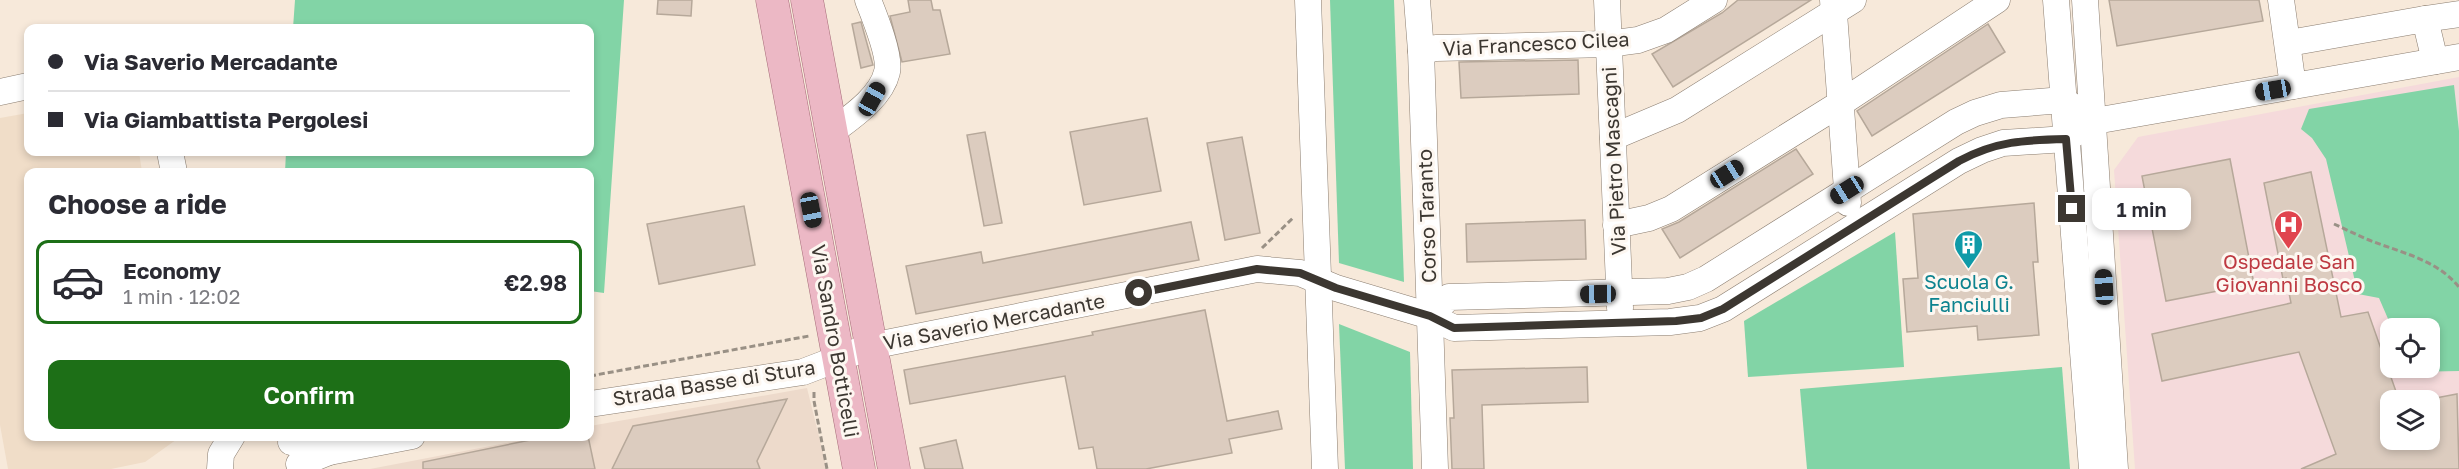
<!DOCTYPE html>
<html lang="en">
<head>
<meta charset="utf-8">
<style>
  body { margin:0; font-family:"Golos Text",sans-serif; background:#f7f7f7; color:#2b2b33; height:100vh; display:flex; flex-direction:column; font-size:22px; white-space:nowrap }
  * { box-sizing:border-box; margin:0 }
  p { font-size:20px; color:#7c7c81 }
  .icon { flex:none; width:33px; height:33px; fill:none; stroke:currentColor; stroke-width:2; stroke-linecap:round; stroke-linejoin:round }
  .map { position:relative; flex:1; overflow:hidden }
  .sheet { position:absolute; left:24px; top:168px; width:570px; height:273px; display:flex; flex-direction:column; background:#fff; border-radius:12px; box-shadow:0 3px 9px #0003 }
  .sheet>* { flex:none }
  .hud { position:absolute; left:24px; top:24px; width:570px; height:132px; border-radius:12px; box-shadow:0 3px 9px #0003; display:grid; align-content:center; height:132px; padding:0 24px; background:#fff }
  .fabs { position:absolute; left:2380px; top:318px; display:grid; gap:12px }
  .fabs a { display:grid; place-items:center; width:60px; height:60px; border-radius:12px; background:#fff; box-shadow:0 3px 9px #0003; font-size:30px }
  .end { position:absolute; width:27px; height:27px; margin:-14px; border:8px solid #3c3731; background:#fff; box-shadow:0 0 0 3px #fff }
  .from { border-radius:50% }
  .bubble { position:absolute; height:42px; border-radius:12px; background:#fff; box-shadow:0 3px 9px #0003; font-size:20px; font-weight:600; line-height:42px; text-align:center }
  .car { position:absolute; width:18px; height:36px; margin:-18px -9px; border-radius:8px; box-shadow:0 0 4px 2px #0007; background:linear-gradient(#222 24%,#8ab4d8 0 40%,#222 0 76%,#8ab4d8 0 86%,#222 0) }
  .hud b { display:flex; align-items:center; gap:21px; height:57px; font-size:22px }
  .hud b+b { border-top:2px solid #e1e1e2 }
  .hud i { width:15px; height:15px; background:#2b2b33 }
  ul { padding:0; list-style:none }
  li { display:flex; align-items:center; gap:18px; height:84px; margin:0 12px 9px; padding:0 12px; border:3px solid #e1e1e2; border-radius:12px }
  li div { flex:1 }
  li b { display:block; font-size:22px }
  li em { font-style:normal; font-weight:600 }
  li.selected { border-color:#1d6f17 }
  li>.icon { width:54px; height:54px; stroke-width:1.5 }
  h2 { padding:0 24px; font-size:27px; line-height:72px }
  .button { display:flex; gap:12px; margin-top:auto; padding:12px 24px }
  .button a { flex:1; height:69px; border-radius:12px; background:#1d6f17; color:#fff; font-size:24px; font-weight:600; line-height:69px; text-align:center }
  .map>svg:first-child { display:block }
  .commercial { fill:#eddacb }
  .built { fill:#f0ddc8 }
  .medical { fill:#f5dadb; fill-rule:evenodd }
  .green { fill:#82d4a6 }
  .building { fill:#dcccbf; stroke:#b6a89a; stroke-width:1.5 }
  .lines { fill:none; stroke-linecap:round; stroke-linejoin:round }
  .minor-casing { stroke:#8b7e71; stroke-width:27 }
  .major-casing { stroke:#a66c78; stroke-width:33 }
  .path { stroke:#999085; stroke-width:3; stroke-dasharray:6 3; stroke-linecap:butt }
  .minor { stroke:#fff; stroke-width:26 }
  .major { stroke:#ecb8c5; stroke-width:32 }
  .route { stroke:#3c3731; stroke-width:8 }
  .labels { text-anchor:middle; stroke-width:6; stroke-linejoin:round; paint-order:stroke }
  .street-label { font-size:20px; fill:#3c3731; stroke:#fdf7f1 }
  .health-label { font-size:20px; fill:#be3a42; stroke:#fdf7f1 }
  .culture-label { font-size:20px; fill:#0d838f; stroke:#fdf7f1 }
</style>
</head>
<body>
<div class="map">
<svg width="2459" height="469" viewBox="0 0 2459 469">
  <rect width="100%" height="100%" fill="#f7e9da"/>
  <!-- commercial -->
  <polygon class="commercial" points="807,388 827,469 370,469 538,437 590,436 590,426"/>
  <!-- built -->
  <polygon class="built" points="28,113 28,152 139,152 142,172 28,172 28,436 180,437 145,462 111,469 8,469 0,425 0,118"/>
  <!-- medical -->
  <path class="medical" d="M2459,77v392h-324l-21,-299 24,-33zM2391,328h39v40h-39zM2391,400h39v40h-39z"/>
  <!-- green -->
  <g class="green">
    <polygon points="295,0 624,0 604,293 590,291 590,172 285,172 286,152 590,152 590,28 293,28"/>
    <polygon points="1330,0 1394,0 1404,282 1339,263"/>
    <polygon points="2454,85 2459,131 2459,371 2409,372 2407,368 2430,368 2430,328 2392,328 2379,298 2358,294 2326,159 2312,138 2301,129 2309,109"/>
    <polygon points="1895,232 1904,367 1748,377 1744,321"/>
    <polygon points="1339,324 1410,352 1413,469 1345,469"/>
    <polygon points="2062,367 2070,469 1807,469 1800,389"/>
  </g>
  <!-- building -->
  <g class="building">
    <polygon points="658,0 692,0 691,16 657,14"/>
    <polygon points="908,0 931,0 933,10 940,10 950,54 902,62 890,16 910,12"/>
    <polygon points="1738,0 1811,0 1673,87 1652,54 1722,13"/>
    <polygon points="2109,0 2259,0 2263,21 2117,46"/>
    <polygon points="861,22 873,65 861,68 852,24"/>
    <polygon points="1988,24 2005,52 1872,136 1857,111"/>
    <polygon points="1578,60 1579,94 1461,98 1459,62"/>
    <polygon points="1147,118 1161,191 1084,205 1070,132"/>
    <polygon points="985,132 1002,223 984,226 967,135"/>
    <polygon points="1242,137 1260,233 1225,240 1207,143"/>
    <polygon points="1796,149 1813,174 1680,258 1662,229 1679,222"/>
    <polygon points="2230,159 2254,284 2166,301 2142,176"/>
    <polygon points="2311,172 2341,317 2368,312 2399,400 2391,400 2391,440 2430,440 2430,399 2457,394 2459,469 2301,469 2336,454 2299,352 2162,381 2152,334 2291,303 2286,278 2283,279 2264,183"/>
    <polygon points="2034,203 2038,262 2033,262 2039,335 1978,340 1977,326 1907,332 1903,279 1918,278 1913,214"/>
    <polygon points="744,206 755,265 659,284 647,224"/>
    <polygon points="1585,220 1586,259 1467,262 1466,224"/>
    <polygon points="1191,222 1199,260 916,314 906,266 981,252 983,263"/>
    <polygon points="1205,310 1227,421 1278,411 1282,429 1229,439 1232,453 1146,469 1097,469 1093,447 1079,449 1065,376 910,404 904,370 1041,345 1093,335 1092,332"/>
    <polygon points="1587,367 1588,402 1482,405 1484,469 1452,469 1450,418 1454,418 1452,370"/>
    <polygon points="787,399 757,461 760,469 612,469 633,426"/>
    <polygon points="550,436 588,436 595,469 423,469 423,462"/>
    <polygon points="956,440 963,469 925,469 920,448"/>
  </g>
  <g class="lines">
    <defs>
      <g id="minor">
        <polyline points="1308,0 1325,469"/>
        <polyline points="1417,0 1421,51 1435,469"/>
        <polyline points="1607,0 1620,308"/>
        <polyline points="1833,0 1848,203"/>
        <polyline points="2056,0 2092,469"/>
        <polyline points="2085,0 2115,469"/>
        <polyline points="2281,0 2293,86"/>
        <polyline points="2425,19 2459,14"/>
        <polyline points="2289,43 2425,19 2435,61"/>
        <polyline points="1421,51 1436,48 1608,44 1638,40 1666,30 1714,0"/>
        <polyline points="0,92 28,86"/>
        <path d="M830,133c20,-15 51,-35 57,-61 4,-15 -13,-57 -19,-72"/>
        <polyline points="1613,137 1677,110 1853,0"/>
        <polyline points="170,152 174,172"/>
        <polyline points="1616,225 1649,218 1671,209 1841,103 1997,0"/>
        <polyline points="1430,316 1449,297 1668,291 1688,287 1706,279 1956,122 1975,113 2001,105 2063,100 2095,121"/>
        <polyline points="590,404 803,372 871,346 1257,269 1300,273 1336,288 1430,316 1454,328 1670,322 1700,318 1723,309 1959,161 1982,150 2003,143 2066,139 2095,121 2459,57"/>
        <polyline points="291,442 329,452"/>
        <polyline points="299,464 329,452 412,436"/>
        <polyline points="220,469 221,454 232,436"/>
      </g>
      <g id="major">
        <polyline points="772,0 859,469"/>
        <polyline points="807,0 894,469"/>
      </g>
    </defs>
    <!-- minor casing -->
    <use href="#minor" class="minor-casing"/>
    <!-- major casing -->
    <use href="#major" class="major-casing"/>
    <!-- path -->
    <g class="path">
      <path d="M2334,224c11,5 23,11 35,16 32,13 67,19 90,47"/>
      <polyline points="1262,248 1294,217"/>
      <polyline points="590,376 809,336"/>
      <polyline points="814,392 814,401 827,469"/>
    </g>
    <!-- minor -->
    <use href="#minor" class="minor"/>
    <!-- major -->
    <use href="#major" class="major"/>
  </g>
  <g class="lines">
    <!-- route -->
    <path class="route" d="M1139,293l118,-24 43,4 36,15 94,28 24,12 222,-7 25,-3 22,-9 236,-148c37,-20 66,-21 107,-22l6,70"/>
  </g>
  <!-- icons -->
  <defs>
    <symbol id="hospital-pin" viewBox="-11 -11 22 30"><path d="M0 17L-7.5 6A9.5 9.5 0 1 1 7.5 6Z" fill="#e0444e" stroke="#fdf7f1"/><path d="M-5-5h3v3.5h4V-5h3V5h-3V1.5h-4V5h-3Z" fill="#fff"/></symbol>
    <symbol id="building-pin" viewBox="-11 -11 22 30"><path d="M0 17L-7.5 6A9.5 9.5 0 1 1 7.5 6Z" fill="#0f9aa8" stroke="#fdf7f1"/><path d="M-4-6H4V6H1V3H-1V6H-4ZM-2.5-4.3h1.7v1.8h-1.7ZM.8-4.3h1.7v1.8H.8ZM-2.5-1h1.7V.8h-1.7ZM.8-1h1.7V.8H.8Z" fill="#fff"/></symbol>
  </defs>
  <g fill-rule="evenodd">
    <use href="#hospital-pin" x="2272" y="208" width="33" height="45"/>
    <use href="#building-pin" x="1952" y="228" width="33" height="45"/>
  </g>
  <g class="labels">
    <!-- street labels -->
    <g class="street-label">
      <text transform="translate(1536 44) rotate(-3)" y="7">Via Francesco Cilea</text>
      <text transform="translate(1614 161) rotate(-93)" y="7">Via Pietro Mascagni</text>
      <text transform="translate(1427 216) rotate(-92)" y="7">Corso Taranto</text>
      <text transform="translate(994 322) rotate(-11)" y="7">Via Saverio Mercadante</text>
      <text transform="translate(835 341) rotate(80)" y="7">Via Sandro Botticelli</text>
      <text transform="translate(714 383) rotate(-9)" y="7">Strada Basse di Stura</text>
    </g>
    <!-- health labels -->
    <g class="health-label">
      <text x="2289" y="269">Ospedale San<tspan x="2289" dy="23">Giovanni Bosco</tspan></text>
    </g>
    <!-- culture labels -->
    <g class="culture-label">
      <text x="1969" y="289">Scuola G.<tspan x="1969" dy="23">Fanciulli</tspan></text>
    </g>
  </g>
</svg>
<div class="fabs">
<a><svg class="icon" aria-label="locate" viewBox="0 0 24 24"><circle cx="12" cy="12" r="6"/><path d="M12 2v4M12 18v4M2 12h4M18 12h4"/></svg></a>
<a><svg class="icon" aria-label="layers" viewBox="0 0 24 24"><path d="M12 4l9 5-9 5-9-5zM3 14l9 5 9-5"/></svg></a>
</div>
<i class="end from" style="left:1139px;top:293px"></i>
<i class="end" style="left:2072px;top:209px"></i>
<div class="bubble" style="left:2092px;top:188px;width:99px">1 min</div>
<i class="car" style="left:2273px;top:90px;rotate:260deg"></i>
<i class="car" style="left:872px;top:99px;rotate:29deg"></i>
<i class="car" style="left:1727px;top:174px;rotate:58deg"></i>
<i class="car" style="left:1847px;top:190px;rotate:238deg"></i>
<i class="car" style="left:811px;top:210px;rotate:169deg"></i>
<i class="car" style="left:2104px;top:287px;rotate:357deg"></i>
<i class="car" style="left:1598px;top:294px;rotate:269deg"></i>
<div class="hud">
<b><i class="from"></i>Via Saverio Mercadante</b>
<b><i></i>Via Giambattista Pergolesi</b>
</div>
<section class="sheet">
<h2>Choose a ride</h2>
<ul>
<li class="selected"><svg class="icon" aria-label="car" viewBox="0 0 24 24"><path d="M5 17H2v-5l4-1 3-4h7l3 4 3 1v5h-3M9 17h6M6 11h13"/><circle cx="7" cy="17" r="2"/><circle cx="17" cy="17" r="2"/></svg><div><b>Economy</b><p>1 min · 12:02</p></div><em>€2.98</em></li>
</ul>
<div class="button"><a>Confirm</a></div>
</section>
</div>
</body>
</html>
